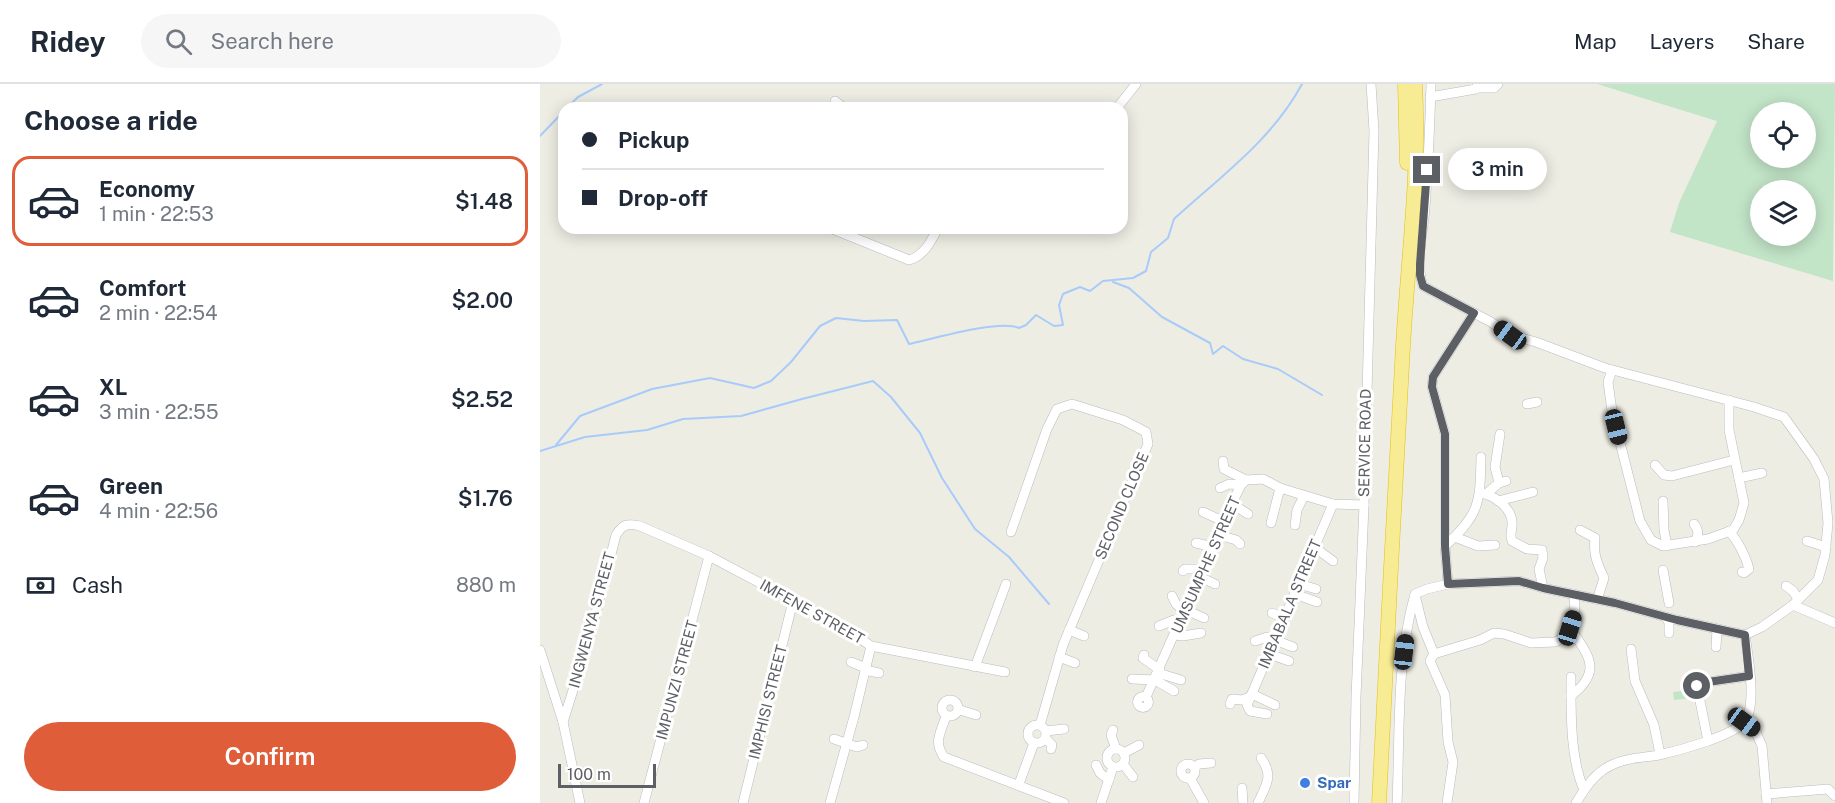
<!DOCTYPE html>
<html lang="en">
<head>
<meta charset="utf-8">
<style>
  body { margin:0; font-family:"Public Sans",sans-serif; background:#f6f6f7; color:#1f2937; height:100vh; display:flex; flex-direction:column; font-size:22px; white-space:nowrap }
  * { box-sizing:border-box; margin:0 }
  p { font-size:20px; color:#747a83 }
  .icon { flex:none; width:33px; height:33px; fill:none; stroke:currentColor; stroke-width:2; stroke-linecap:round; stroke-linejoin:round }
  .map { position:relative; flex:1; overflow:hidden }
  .sheet { display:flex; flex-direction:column; background:#fff; width:540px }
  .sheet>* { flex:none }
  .guide { position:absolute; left:18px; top:18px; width:570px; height:132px; border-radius:18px; box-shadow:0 3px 15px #0003; display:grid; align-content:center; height:132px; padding:0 24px; background:#fff }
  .controls { position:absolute; left:1210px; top:18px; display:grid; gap:12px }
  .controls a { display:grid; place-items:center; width:66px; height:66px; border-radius:50%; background:#fff; box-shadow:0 3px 15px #0003; font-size:30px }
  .scale { position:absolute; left:18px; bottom:15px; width:98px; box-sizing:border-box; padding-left:6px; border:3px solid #5c5f64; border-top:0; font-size:16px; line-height:21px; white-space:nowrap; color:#5c5f64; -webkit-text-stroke:4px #fff; paint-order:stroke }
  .end { position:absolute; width:27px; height:27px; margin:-14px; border:8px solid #5c5f64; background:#fff; box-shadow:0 0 0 3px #fff }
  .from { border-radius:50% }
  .bubble { position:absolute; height:42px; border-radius:21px; background:#fff; box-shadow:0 3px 15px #0003; font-size:20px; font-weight:600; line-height:42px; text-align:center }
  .car { position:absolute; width:18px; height:36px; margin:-18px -9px; border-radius:8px; box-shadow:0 0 4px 2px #0007; background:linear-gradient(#222 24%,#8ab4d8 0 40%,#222 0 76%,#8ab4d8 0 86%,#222 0) }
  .guide b { display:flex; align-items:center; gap:21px; height:57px; font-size:22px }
  .guide b+b { border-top:2px solid #e0e1e3 }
  .guide i { width:15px; height:15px; background:#1f2937 }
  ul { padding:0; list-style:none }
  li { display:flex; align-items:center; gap:18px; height:90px; margin:0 12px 9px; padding:0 12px; border:3px solid transparent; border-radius:18px }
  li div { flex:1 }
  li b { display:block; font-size:22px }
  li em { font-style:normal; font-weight:600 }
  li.active { border-color:#df5e39 }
  li>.icon { width:54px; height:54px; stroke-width:1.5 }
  h2 { padding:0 24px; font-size:27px; line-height:72px }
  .pay { display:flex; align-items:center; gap:15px; height:66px; padding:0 24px; font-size:22px }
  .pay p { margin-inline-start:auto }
  .button { display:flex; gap:12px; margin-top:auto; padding:12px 24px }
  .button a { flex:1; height:69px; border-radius:36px; background:#df5e39; color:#fff; font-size:24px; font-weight:600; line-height:69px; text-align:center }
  header { display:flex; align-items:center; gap:36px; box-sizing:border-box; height:84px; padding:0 30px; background:#fff; border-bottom:2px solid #e0e1e3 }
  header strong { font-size:28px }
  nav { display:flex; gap:33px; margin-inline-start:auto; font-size:21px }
  .search { width:420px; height:54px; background:#f6f6f7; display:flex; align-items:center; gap:15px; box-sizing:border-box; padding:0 21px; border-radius:33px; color:#747a83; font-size:22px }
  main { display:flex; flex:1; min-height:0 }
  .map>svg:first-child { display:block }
  .green { fill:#c2e4c7; fill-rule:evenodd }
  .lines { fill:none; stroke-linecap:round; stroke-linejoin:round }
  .stream { stroke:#a8cbfa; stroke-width:2 }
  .minor-casing { stroke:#b9bbc0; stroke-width:10 }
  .highway-casing { stroke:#e5c00d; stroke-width:15 }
  .minor { stroke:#fff; stroke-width:9 }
  .highway { stroke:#f7eb93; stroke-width:14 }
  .route { stroke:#5c5f64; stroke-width:8 }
  .shop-dot { fill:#3f7fe0; stroke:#fff; stroke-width:2 }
  .labels { text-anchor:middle; stroke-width:6; stroke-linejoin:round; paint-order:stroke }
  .street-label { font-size:15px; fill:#5c5f64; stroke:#fff }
  .shop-label { font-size:15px; font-weight:bold; fill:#366cbe; stroke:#fff; text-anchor:start }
</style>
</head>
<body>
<header>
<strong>Ridey</strong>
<div class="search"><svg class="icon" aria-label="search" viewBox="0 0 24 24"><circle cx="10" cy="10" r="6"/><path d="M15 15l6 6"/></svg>Search here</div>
<nav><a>Map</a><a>Layers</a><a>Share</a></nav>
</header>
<main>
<section class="sheet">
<h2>Choose a ride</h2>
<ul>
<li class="active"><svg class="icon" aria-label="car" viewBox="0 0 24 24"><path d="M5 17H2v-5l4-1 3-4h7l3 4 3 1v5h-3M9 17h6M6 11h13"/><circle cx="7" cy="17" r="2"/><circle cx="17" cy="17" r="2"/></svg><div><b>Economy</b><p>1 min · 22:53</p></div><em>$1.48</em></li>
<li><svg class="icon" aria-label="car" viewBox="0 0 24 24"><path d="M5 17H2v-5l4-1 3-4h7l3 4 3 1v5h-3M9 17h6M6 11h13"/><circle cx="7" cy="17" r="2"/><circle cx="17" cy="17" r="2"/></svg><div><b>Comfort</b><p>2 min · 22:54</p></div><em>$2.00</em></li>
<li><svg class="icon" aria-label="car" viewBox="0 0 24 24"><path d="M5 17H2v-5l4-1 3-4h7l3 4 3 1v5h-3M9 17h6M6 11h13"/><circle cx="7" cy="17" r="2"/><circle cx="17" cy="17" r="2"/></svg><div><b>XL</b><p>3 min · 22:55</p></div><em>$2.52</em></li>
<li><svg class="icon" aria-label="car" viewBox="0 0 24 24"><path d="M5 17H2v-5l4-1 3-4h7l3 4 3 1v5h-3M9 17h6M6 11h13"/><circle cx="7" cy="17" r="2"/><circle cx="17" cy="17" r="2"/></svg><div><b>Green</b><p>4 min · 22:56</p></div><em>$1.76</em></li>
</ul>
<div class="pay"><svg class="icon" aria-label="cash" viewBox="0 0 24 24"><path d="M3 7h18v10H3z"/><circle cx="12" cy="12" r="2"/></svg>Cash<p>880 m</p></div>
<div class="button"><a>Confirm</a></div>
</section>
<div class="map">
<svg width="1295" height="719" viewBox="0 0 1295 719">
  <rect width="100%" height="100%" fill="#eeede4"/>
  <!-- green -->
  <g class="green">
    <path d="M1057,0h238l-2,197 -163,-49 9,-29 38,-82zM1221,28h45v46h-45zM1221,106h45v46h-45z"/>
    <polygon points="1152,606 1153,614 1134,616 1133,608"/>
  </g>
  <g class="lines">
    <!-- stream -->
    <g class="stream">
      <polyline points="27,24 38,13 62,0"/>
      <polyline points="0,52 24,27"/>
      <polyline points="573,198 589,204 622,233 670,259 673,270 683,262 703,275 738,285 782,311"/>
      <path d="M16,361l24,-29 72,-27 58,-11 44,10 17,-7 20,-19 29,-36 16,-8 28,3 33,-1 12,24c23,-5 91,-25 110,-16l7,-3 10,-10 18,11 9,-1 -4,-20 4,-11 17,-7 10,4 13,-10 30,-3 13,-7 5,-19 17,-14 6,-19c46,-42 98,-79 128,-135"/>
      <polyline points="0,367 45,353 107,346 143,335 201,332 262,315 333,297 351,313 380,349 402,394 435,445 469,473 509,520"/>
    </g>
    <defs>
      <g id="minor">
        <polyline points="936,4 954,4 958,0"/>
        <polyline points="890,13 936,5 938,0"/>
        <polyline points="295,17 304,24"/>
        <polyline points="577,24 596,0"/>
        <polyline points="239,144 245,144"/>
        <path d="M290,144l79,32c15,-4 22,-19 29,-32"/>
        <polyline points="1072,286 1068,298 1072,327 1100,437 1111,456 1123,462 1168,455 1193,446 1199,436 1204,419 1189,346 1189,316"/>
        <polyline points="987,320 997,318"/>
        <polyline points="683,377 684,385 706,396"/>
        <polyline points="1115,381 1124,391 1132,392 1194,376"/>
        <polyline points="1199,394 1222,389"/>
        <polyline points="959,399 955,383 960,350"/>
        <polyline points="680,404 689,400 701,401"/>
        <path d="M940,409c14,2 31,14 32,29 1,7 -3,12 0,19l15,8 15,1 1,8 -4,11 4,19"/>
        <polyline points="946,410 959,399 966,397"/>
        <polyline points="958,417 993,408"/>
        <polyline points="1123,417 1124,446 1127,462"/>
        <polyline points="692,420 708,430"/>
        <polyline points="663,428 685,438"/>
        <polyline points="731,439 740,404"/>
        <path d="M1154,440c5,6 5,11 1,18"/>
        <polyline points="755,441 757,426 763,414 761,411"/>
        <path d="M1040,446l15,8c-2,16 2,25 9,40l-7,22"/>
        <path d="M1189,447c9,10 17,26 20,38l-5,4 -2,-1"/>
        <polyline points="471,448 507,345 517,325 532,320 583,336 606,348 608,360 523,561 500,641"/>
        <polyline points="679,451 696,456 700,460"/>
        <polyline points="915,453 938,462 955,461"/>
        <polyline points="1267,457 1286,463"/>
        <polyline points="656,459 674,463"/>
        <path d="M905,462c35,-32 35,-43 36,-89"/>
        <polyline points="774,463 793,477"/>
        <polyline points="1123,486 1129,519"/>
        <polyline points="643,487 645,485 664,485"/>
        <polyline points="660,493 675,500"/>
        <polyline points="759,500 776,505"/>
        <polyline points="908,500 905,462 905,350 892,303 893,293 900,282 934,229"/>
        <polyline points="1246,502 1253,507 1258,515"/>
        <polyline points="755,510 777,518"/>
        <polyline points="875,511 883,543 894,570 890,577 905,611 908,658 913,678 907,719"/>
        <polyline points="632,512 636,520 645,528"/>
        <polyline points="1253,521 1295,539"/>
        <polyline points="646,526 664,534"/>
        <polyline points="732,529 744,534"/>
        <polyline points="1125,533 1129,538 1129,549"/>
        <polyline points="619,542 634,536 641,538"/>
        <path d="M1030,544c19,28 33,43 1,68"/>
        <polyline points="529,546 544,552"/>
        <polyline points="635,551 643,552 661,549"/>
        <polyline points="715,557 727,553 753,563"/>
        <polyline points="1176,563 1177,545"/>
        <polyline points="1091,565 1095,597 1114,641 1120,670"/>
        <polyline points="0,566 23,638 40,719"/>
        <polyline points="729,570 749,577"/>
        <polyline points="894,570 940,556 954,549 964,550 991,559 1015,558 1023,554 1030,544 1035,530 1034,510"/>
        <polyline points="604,571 603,574 620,586"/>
        <polyline points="519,573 535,579"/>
        <polyline points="311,578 326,584"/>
        <polyline points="435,583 466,500"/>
        <polyline points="325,586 339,589"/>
        <polyline points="618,589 641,596"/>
        <path d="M1031,593c0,35 -1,81 13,113"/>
        <polyline points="592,595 615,596 634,607"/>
        <polyline points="712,610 735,621"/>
        <circle cx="603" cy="618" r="5.5"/>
        <polyline points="606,613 696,411 701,401 706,396 723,395 740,404 793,420 824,421"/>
        <circle cx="410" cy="624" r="8"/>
        <polyline points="690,620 692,615 702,616 710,613"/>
        <polyline points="417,628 420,626 436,631"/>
        <polyline points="727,630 710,627 707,621 793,420"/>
        <path d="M406,632c-5,16 -13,26 -2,41l120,46"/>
        <path d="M23,638l27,-86 26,-101c7,-11 11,-12 24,-9l69,30 134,71 28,19 134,26"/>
        <polyline points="1204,638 1215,646 1222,662 1227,719"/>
        <circle cx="497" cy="650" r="9"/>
        <polyline points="573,646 571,651 576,665"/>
        <polyline points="506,647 524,645"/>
        <polyline points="505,654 512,661 511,665"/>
        <polyline points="294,655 317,663 323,661"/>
        <polyline points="1168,657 1157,602 1161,599 1209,592"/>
        <circle cx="576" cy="674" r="9"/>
        <polyline points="584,669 599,661"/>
        <circle cx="648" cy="687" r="7"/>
        <polyline points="583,680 593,693"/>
        <polyline points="556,681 560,689 569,696"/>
        <polyline points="655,683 659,680 671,679"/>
        <polyline points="650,694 664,719"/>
        <polyline points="479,700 494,659"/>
        <polyline points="702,704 703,719"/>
        <polyline points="1226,710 1288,705 1295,712"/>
        <polyline points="104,719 169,472"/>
        <polyline points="203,719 253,517"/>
        <polyline points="290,719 314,633 331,562"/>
        <polyline points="561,719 573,683"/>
        <path d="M718,719c8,-18 16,-27 3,-45"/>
        <polyline points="814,719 816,613 824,421 834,47 831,0"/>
        <path d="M857,719c3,-69 -1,-142 18,-209l12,-5 21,-5 71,-3 24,7 72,15 62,17 68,15 17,-8 31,-22 25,-25 7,-25 3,-32 -4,-44 -10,-20 -30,-42 -30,-10 -149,-39 -69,-26 -26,-7 -19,-13 -68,-36c-8,-24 0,-53 2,-78 3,-41 5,-83 6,-124"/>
        <path d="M1036,719c9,-15 20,-32 38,-39 14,-7 30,-6 45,-9 18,-4 75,-19 86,-34 12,-16 3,-66 0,-86"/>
      </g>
      <g id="highway">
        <polyline points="865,0 867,79"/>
        <path d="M839,719c8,-152 15,-305 24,-457 5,-87 17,-175 12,-262"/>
      </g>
    </defs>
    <!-- minor casing -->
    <use href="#minor" class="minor-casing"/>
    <!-- highway casing -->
    <use href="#highway" class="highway-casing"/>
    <!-- minor -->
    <use href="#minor" class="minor"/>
    <!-- highway -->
    <use href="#highway" class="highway"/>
  </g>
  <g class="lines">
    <!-- route -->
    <polyline class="route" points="887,86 880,180 880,191 883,202 934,229 900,282 893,293 892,303 905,350 905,462 908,500 979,497 1003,504 1075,519 1137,536 1205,551 1209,592 1161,599 1157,602"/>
  </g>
  <!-- markers -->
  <circle class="shop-dot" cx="765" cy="699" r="6"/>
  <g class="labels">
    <!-- street labels -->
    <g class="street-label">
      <text transform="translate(825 359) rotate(-89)" y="5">SERVICE ROAD</text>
      <text transform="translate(582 422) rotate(-67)" y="5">SECOND CLOSE</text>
      <text transform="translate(666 481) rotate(-66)" y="5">UMSUMPHE STREET</text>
      <text transform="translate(750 520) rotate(-67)" y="5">IMBABALA STREET</text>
      <text transform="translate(272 528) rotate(29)" y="5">IMFENE STREET</text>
      <text transform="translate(52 536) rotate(-75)" y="5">INGWENYA STREET</text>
      <text transform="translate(137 596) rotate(-75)" y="5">IMPUNZI STREET</text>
      <text transform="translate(228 618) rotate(-76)" y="5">IMPHISI STREET</text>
    </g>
    <!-- shop labels -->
    <g class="shop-label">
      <text x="777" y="704">Spar</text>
    </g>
  </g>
</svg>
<div class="controls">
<a><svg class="icon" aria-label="locate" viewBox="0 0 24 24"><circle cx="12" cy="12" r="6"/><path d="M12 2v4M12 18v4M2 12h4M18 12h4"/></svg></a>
<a><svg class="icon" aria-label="layers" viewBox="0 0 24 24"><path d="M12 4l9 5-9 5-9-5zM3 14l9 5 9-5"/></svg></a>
</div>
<div class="scale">100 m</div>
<i class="end from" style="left:1157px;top:602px"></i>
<i class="end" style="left:887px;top:86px"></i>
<div class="bubble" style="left:908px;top:64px;width:99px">3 min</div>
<i class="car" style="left:970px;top:251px;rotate:306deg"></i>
<i class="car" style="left:1076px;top:343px;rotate:166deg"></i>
<i class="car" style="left:1030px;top:544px;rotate:17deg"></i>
<i class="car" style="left:864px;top:568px;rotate:7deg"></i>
<i class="car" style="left:1204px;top:638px;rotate:126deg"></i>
<div class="guide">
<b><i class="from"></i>Pickup</b>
<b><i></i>Drop-off</b>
</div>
</div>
</main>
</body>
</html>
